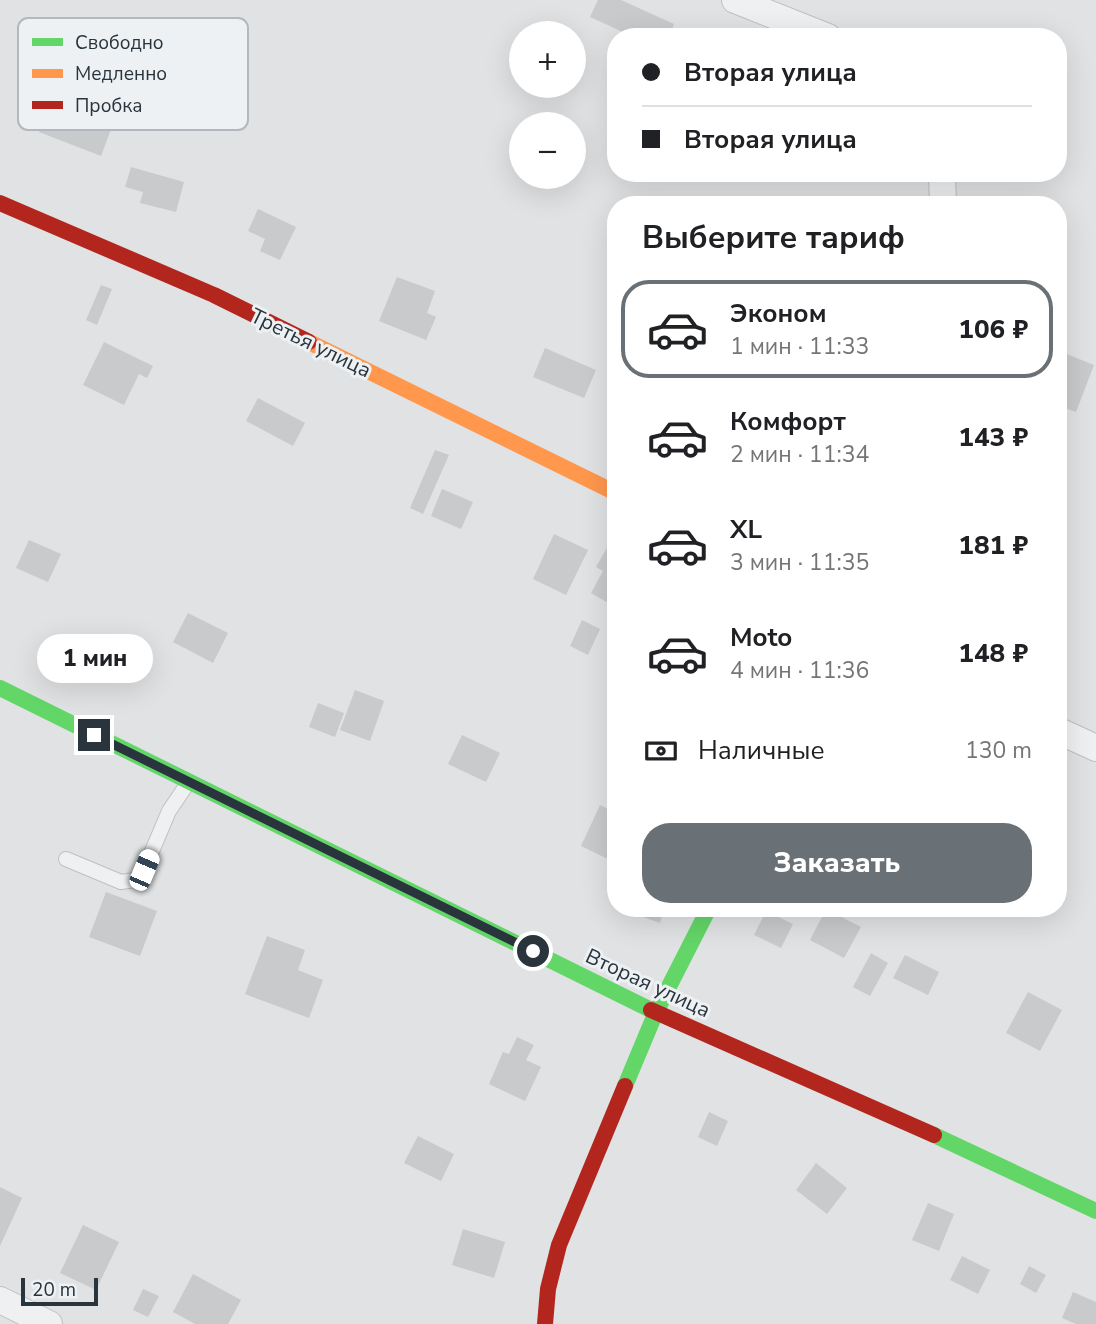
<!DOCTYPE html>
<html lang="ru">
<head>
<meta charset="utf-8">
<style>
  body { margin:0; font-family:"Nunito Sans",sans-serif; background:#f2f2f2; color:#202124; height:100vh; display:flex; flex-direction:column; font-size:26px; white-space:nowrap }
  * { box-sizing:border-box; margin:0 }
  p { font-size:23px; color:#757577 }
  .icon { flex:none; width:38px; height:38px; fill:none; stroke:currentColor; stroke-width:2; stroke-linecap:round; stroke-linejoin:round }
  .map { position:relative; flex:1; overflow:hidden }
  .side { position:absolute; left:607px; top:196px; width:460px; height:721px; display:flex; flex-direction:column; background:#fff; border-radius:28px; box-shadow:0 7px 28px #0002 }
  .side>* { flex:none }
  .banner { position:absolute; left:607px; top:28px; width:460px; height:154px; border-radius:28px; box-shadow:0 7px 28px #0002; display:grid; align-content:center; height:154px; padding:0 35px; background:#fff }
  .controls { position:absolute; left:509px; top:21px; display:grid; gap:14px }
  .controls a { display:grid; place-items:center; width:77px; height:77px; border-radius:50%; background:#fff; box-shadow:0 7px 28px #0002; font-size:35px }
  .scale { position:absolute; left:21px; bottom:18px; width:77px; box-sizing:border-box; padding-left:7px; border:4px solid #29343c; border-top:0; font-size:19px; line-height:24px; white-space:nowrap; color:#29343c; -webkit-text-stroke:5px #edf1f4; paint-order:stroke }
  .end { position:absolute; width:32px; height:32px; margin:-16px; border:9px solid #29343c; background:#fff; box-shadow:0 0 0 4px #fff }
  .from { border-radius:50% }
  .bubble { position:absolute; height:49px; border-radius:24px; background:#fff; box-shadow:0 7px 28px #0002; font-size:23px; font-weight:800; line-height:49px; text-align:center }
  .car { position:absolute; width:21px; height:42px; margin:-21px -10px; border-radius:9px; box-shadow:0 0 5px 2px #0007; background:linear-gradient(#fff 24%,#345 0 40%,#fff 0 76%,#345 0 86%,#fff 0) }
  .banner b { display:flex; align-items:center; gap:24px; height:66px; font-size:26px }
  .banner b+b { border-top:2px solid #e0e0e0 }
  .banner i { width:18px; height:18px; background:#202124 }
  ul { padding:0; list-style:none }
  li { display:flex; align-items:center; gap:21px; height:98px; margin:0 14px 10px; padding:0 21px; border:4px solid transparent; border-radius:28px }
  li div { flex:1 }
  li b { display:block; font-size:26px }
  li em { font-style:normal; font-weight:800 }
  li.selected { border-color:#697177 }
  li>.icon { width:63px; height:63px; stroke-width:1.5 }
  h2 { padding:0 35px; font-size:32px; line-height:84px }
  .pay { display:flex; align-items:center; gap:18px; height:77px; padding:0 35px; font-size:26px }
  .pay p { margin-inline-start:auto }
  .action { display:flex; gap:14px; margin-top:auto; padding:14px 35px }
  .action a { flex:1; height:80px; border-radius:28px; background:#697177; color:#fff; font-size:28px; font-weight:800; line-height:80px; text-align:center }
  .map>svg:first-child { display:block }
  .building { fill:#c8cacc }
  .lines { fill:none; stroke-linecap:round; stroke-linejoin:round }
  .lane-casing { stroke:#bec0c2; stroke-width:16 }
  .street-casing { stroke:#bec0c2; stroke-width:28 }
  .lane { stroke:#eff0f1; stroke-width:14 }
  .street { stroke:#eff0f1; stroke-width:26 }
  .fast { stroke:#63d668; stroke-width:16 }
  .slow { stroke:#ff974d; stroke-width:16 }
  .jam { stroke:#b3261e; stroke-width:16 }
  .route { stroke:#29343c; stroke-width:9 }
  .labels { text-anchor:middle; stroke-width:6; stroke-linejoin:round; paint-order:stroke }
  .street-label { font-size:21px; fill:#29343c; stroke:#edf1f4 }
  .key { fill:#edf1f4; stroke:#b2b8bd; stroke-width:2 }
  .key-label { font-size:19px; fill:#29343c }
</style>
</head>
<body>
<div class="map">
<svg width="1096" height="1324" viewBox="0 0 1096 1324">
  <rect width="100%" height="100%" fill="#e0e2e4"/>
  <!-- building -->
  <g class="building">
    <polygon points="598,0 621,0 674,24 669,37 634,37 590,17"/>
    <polygon points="54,92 116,116 101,156 39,132"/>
    <polygon points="131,167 184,182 176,212 140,203 143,192 125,187"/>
    <polygon points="258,209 296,227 280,260 260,251 265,239 248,231"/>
    <polygon points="397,277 435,291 427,313 436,317 426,340 379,321"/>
    <polygon points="101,285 112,289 97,325 86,320"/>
    <polygon points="104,342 153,366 147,378 139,374 124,405 83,385"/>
    <polygon points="545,348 596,370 584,398 533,377"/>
    <polygon points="1059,351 1094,365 1076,412 1059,406"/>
    <polygon points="258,398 305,423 293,446 246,421"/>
    <polygon points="435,450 449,455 423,514 410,508"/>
    <polygon points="442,489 473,502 461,529 431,516"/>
    <polygon points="554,534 588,550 566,595 533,579"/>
    <polygon points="29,540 61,554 48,582 16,568"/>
    <polygon points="608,546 616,550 616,594 610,604 591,593 603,571 596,567"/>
    <polygon points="188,613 228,633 213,663 173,642"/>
    <polygon points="582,620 600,629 588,655 570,646"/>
    <polygon points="355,690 384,701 370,741 340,730"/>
    <polygon points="318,703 344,713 335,737 309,727"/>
    <polygon points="462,735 500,753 486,782 448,764"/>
    <polygon points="600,805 616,813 614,862 581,846"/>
    <polygon points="106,892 157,911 140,956 89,937"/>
    <polygon points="636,908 665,908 660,923 634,914"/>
    <polygon points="826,909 861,927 844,958 810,940"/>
    <polygon points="766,911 793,924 781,948 754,935"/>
    <polygon points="267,936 305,950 298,970 323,980 309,1018 245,994"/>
    <polygon points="871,953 888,963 870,996 853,987"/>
    <polygon points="905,955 939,972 928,995 893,978"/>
    <polygon points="1028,992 1062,1010 1040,1051 1006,1033"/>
    <polygon points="517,1037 534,1045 526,1060 541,1067 525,1101 489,1084 503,1052 509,1054"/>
    <polygon points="709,1112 728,1121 717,1146 698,1137"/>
    <polygon points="418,1136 454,1154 441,1181 404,1163"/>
    <polygon points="816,1163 847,1188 827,1214 796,1190"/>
    <polygon points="0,1187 22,1198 0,1246"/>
    <polygon points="928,1203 954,1214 939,1251 912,1240"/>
    <polygon points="83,1225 119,1242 96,1290 60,1273"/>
    <polygon points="463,1229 505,1242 494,1278 452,1265"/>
    <polygon points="962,1256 990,1270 978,1294 950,1280"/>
    <polygon points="1029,1266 1046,1275 1036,1293 1020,1284"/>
    <polygon points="193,1274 241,1300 228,1324 195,1324 173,1312"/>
    <polygon points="143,1289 159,1296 148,1317 133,1310"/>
    <polygon points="1073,1292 1096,1302 1096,1324 1076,1324 1062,1318"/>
  </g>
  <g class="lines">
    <defs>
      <polyline id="lane" points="66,859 121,882 135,880 144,870 169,811 188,783"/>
      <g id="street">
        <polyline points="735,0 828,37"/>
        <polyline points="942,173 943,205"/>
        <polyline points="1059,731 1096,748"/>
        <polyline points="0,1300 49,1324"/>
      </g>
    </defs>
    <!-- lane casing -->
    <use href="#lane" class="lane-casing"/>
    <!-- street casing -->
    <use href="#street" class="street-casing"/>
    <!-- lane -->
    <use href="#lane" class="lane"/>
    <!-- street -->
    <use href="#street" class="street"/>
    <!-- fast -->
    <g class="fast">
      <polyline points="0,688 651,1010"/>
      <polyline points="625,1086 656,1012 709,908"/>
      <polyline points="934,1135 1096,1211"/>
    </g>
    <!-- slow -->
    <polyline class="slow" points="309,342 616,493"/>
    <!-- jam -->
    <g class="jam">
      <polyline points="0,203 214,295 309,342"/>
      <polyline points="651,1010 934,1135"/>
      <polyline points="545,1324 548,1289 559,1245 625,1086"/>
    </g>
  </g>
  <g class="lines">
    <!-- route -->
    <polyline class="route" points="94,735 533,951"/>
  </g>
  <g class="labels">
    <!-- street labels -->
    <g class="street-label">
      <text transform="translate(311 343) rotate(26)" y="7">Третья улица</text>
      <text transform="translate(648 983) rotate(25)" y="7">Вторая улица</text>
    </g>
  </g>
  <!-- legend -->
  <rect x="18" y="18" width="230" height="112" rx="10" class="key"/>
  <rect x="32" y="38" width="31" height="8" fill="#63d668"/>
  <rect x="32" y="69" width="31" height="9" fill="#ff974d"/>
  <rect x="32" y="101" width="31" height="8" fill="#b3261e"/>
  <g class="key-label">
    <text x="75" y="49">Свободно</text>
    <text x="75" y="80">Медленно</text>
    <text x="75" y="112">Пробка</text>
  </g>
</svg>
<div class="controls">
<a>+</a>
<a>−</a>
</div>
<div class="scale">20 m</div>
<i class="end from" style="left:533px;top:951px"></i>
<i class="end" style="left:94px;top:735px"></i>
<div class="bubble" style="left:37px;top:634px;width:116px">1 мин</div>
<i class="car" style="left:144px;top:870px;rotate:23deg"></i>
<div class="banner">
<b><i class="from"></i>Вторая улица</b>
<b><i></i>Вторая улица</b>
</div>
<section class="side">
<h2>Выберите тариф</h2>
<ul>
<li class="selected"><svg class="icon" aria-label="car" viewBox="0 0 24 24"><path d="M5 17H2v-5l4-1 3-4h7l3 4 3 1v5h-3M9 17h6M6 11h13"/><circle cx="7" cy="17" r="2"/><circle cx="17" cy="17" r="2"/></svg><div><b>Эконом</b><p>1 мин · 11:33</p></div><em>106 ₽</em></li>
<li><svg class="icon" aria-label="car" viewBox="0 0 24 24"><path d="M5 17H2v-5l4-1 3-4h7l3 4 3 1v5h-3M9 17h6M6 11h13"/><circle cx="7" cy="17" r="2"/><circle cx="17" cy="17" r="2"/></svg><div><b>Комфорт</b><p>2 мин · 11:34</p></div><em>143 ₽</em></li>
<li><svg class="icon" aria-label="car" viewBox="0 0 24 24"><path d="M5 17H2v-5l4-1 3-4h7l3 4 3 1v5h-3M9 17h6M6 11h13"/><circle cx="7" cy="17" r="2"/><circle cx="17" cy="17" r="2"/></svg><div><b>XL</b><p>3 мин · 11:35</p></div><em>181 ₽</em></li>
<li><svg class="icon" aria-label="car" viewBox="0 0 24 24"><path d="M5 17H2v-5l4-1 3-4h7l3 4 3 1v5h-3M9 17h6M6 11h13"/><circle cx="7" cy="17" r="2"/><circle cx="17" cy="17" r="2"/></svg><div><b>Moto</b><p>4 мин · 11:36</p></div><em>148 ₽</em></li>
</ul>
<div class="pay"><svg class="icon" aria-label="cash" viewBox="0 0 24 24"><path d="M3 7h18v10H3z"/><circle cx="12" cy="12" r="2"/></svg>Наличные<p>130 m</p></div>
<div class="action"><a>Заказать</a></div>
</section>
</div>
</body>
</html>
